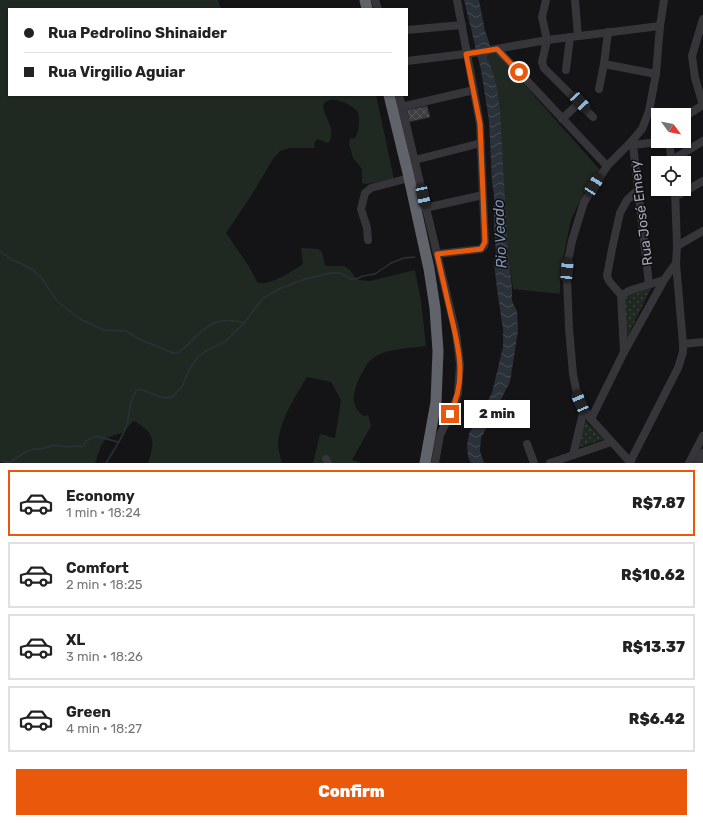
<!DOCTYPE html>
<html lang="en">
<head>
<meta charset="utf-8">
<style>
  body { margin:0; font-family:Rubik,sans-serif; background:#f2f2f2; color:#222; height:100vh; display:flex; flex-direction:column; font-size:15px; white-space:nowrap }
  * { box-sizing:border-box; margin:0 }
  p { font-size:13px; color:#767676 }
  .icon { flex:none; width:22px; height:22px; fill:none; stroke:currentColor; stroke-width:2; stroke-linecap:round; stroke-linejoin:round }
  .map { position:relative; height:463px; overflow:hidden }
  .details { display:flex; flex-direction:column; background:#fff; flex:1 }
  .details>* { flex:none }
  .guide { position:absolute; left:8px; top:8px; width:400px; height:88px; border-radius:0px; box-shadow:0 1px 3px #0004; display:grid; align-content:center; height:88px; padding:0 16px; background:#fff }
  .needle { width:26px; rotate:122deg }
  .tools { position:absolute; left:651px; top:108px; display:grid; gap:8px }
  .tools a { display:grid; place-items:center; width:40px; height:40px; border-radius:0px; background:#fff; box-shadow:0 1px 3px #0004; font-size:20px }
  .end { position:absolute; width:18px; height:18px; margin:-9px; border:5px solid #ea580c; background:#fff; box-shadow:0 0 0 2px #fff }
  .from { border-radius:50% }
  .bubble { position:absolute; height:28px; border-radius:0px; background:#fff; box-shadow:0 1px 3px #0004; font-size:13px; font-weight:800; line-height:28px; text-align:center }
  .car { position:absolute; width:12px; height:24px; margin:-12px -6px; border-radius:5px; box-shadow:0 0 3px 1px #0007; background:linear-gradient(#222 24%,#8ab4d8 0 40%,#222 0 76%,#8ab4d8 0 86%,#222 0) }
  .guide b { display:flex; align-items:center; gap:14px; height:38px; font-size:15px }
  .guide b+b { border-top:1px solid #e0e0e0 }
  .guide i { width:10px; height:10px; background:#222 }
  ul { padding:7px 0 0; list-style:none }
  li { display:flex; align-items:center; gap:12px; height:66px; margin:0 8px 6px; padding:0 8px; border:2px solid #e0e0e0; border-radius:0px }
  li div { flex:1 }
  li b { display:block; font-size:15px }
  li em { font-style:normal; font-weight:800 }
  li.selected { border-color:#ea580c }
  li>.icon { width:36px; height:36px; stroke-width:1.5 }
  .action { display:flex; gap:8px; margin-top:auto; padding:8px 16px }
  .action a { flex:1; height:46px; border-radius:0px; background:#ea580c; color:#fff; font-size:16px; font-weight:800; line-height:46px; text-align:center }
  .map>svg:first-child { display:block }
  .grass { fill:#202822 }
  .park { fill:url(#park-dots) }
  .water { fill:url(#water-waves) }
  .lines { fill:none; stroke-linecap:round; stroke-linejoin:round }
  .stream { stroke:#2b3139; stroke-width:1.5 }
  .building { fill:url(#building-cross-hatch); stroke:#2e2e31 }
  .minor { stroke:#35353a; stroke-width:8 }
  .highway { stroke:#61636b; stroke-width:11 }
  .route { stroke:#ea580c; stroke-width:5 }
  .labels { text-anchor:middle; stroke-width:3; stroke-linejoin:round; paint-order:stroke }
  .street-label { font-size:14px; fill:#a6a9b5; stroke:#0f0f11 }
  .water-label { font-size:15px; font-style:italic; fill:#7f93ae; stroke:#0f0f11 }
</style>
</head>
<body>
<div class="map">
<svg width="703" height="463" viewBox="0 0 703 463">
  <defs>
    <pattern id="park-dots" width="8" height="8" patternUnits="userSpaceOnUse"><rect width="8" height="8" fill="#202822"/><path d="M2 2h.1M6 6h.1" fill="none" stroke="#3d4440" stroke-width="1.8" stroke-linecap="round"/></pattern>
    <pattern id="water-waves" width="16" height="10" patternUnits="userSpaceOnUse"><rect width="16" height="10" fill="#2b3139"/><path d="M0 5q4-4 8 0t8 0" fill="none" stroke="#474c53"/></pattern>
    <pattern id="building-cross-hatch" width="8" height="8" patternUnits="userSpaceOnUse"><rect width="8" height="8" fill="#3e3e42"/><path d="M0 0l8 8M0 8l8-8" fill="none" stroke="#57575b"/></pattern>
  </defs>
  <rect width="100%" height="100%" fill="#141416"/>
  <!-- grass -->
  <g class="grass">
    <path d="M0,0h218l3,9h-212v86h367l18,84 -28,5 -4,-1v-14l-9,-11 -4,-14 1,-5 5,-1c4,-7 5,-18 3,-26 -7,-8 -28,-19 -35,-7 1,15 12,18 7,36l-3,2 -9,-4 -3,2 -1,7h-25l-9,3 -7,8 -22,37 -25,37 22,32 9,17c13,5 35,-11 46,-18l-2,-16 17,1 4,3 3,13 3,1h16l6,4 5,7 4,3 11,1 45,-11 6,31 5,45c-19,3 -47,2 -59,18 -9,16 -23,39 -3,52l4,-1 3,11 -19,34 9,3h-48l7,-29 15,4 6,-38 -10,-18 -24,-5c-12,20 -28,44 -29,68 0,6 3,12 4,18h-134c4,-13 9,-26 -4,-35 -3,-3 -7,-6 -11,-7l-9,11 -18,6 -5,8 -6,17h-91l-4,-3z"/>
    <polygon points="493,49 600,170 585,191 571,219 560,274 560,294 513,289 508,252 501,134 491,66 487,58 488,54"/>
  </g>
  <!-- park -->
  <g class="park">
    <polygon points="651,288 627,338 623,296"/>
    <polygon points="584,420 604,439 577,448"/>
  </g>
  <!-- water -->
  <polygon class="water" points="464,0 479,0 485,31 490,45 487,58 491,66 497,88 500,110 508,252 512,287 512,301 517,311 518,331 510,382 481,438 480,451 484,463 471,463 468,457 467,446 469,434 492,393 503,347 503,330 497,289 494,263 496,252 494,226 494,195 492,182 489,121 481,70"/>
  <g class="lines">
    <!-- stream -->
    <g class="stream">
      <path d="M0,251l12,9 10,4 11,6 9,9 15,22 23,18 24,11 22,1 13,8 34,14 6,-1c22,-17 32,-40 65,-29"/>
      <polyline points="0,461 10,462 27,451 34,449 41,449 54,445 67,447 77,446 83,447 86,441 96,436 118,442"/>
      <path d="M106,463c7,-12 17,-25 21,-39 3,-12 2,-23 9,-33l4,-2 20,8 7,1 5,-1 10,-10 8,-19 7,-10 9,-7 20,-10 18,-18 19,-25 16,-9 26,-10 26,-6h9l10,6h6l7,-3 12,-2 16,-11 13,-5 11,-1"/>
    </g>
  </g>
  <!-- building -->
  <polygon class="building" points="427,106 430,117 409,122 407,110"/>
  <g class="lines">
    <!-- minor -->
    <g class="minor">
      <polyline points="375,0 378,9"/>
      <polyline points="546,0 542,17 547,40 542,62 544,68 593,117"/>
      <polyline points="575,0 578,36"/>
      <polyline points="407,30 462,25"/>
      <polyline points="497,49 607,166"/>
      <polyline points="407,61 473,53 547,40 660,26"/>
      <polyline points="604,64 656,74"/>
      <polyline points="566,70 570,37"/>
      <polyline points="599,89 604,64 608,32"/>
      <polyline points="399,95 456,333 460,364 458,394 454,406 440,435 435,463"/>
      <polyline points="703,105 695,78 692,56 703,19"/>
      <polyline points="401,107 474,90"/>
      <polyline points="684,117 703,105"/>
      <polyline points="562,119 580,102"/>
      <polyline points="669,141 672,163"/>
      <polyline points="631,142 633,145 649,284"/>
      <polyline points="633,145 666,141"/>
      <polyline points="415,160 481,143"/>
      <polyline points="672,160 703,141"/>
      <polyline points="675,197 703,181"/>
      <polyline points="425,208 483,195"/>
      <polyline points="368,240 367,228 361,209 365,193 371,188 409,178"/>
      <polyline points="677,246 703,231"/>
      <polyline points="437,254 481,249 484,246 485,242 480,124 457,0"/>
      <polyline points="621,295 631,290 664,280 676,263"/>
      <polyline points="683,344 703,342"/>
      <polyline points="624,352 621,295 609,281 607,276 612,249 620,213 627,200 639,189"/>
      <polyline points="591,419 624,352 664,280"/>
      <polyline points="527,444 534,463"/>
      <polyline points="573,455 584,409"/>
      <polyline points="326,459 328,463"/>
      <polyline points="630,462 678,368 683,352 683,344 676,263 677,246 675,189"/>
      <polyline points="550,463 611,442"/>
      <polyline points="631,463 591,419 584,409 577,394 573,374 569,328 567,278 568,261 572,241 584,202 607,166 631,142 642,129 649,111 656,74 660,26 664,0"/>
      <polyline points="689,463 703,436"/>
      <polyline points="698,463 703,453"/>
    </g>
    <!-- highway -->
    <g class="highway">
      <polyline points="365,0 367,9"/>
      <polyline points="389,95 408,173 429,269 435,308 438,351 436,402 425,463"/>
    </g>
  </g>
  <g class="lines">
    <!-- route -->
    <path class="route" d="M450,414c18,-36 8,-69 -1,-107 -4,-18 -8,-36 -12,-53l44,-5 4,-7 -5,-118 -14,-70 31,-5 22,23"/>
  </g>
  <g class="labels">
    <!-- street labels -->
    <g class="street-label">
      <text transform="translate(641 213) rotate(-97)" y="5">Rua José Emery</text>
    </g>
    <!-- water labels -->
    <g class="water-label">
      <text transform="translate(500 234) rotate(-93)" y="5">Rio Veado</text>
    </g>
  </g>
</svg>
<div class="tools">
<a><svg class="needle" viewBox="-14 -14 28 28"><path d="M0-13l5 13h-10z" fill="#e53935"/><path d="M0 13l5-13h-10z" fill="#767676"/></svg></a>
<a><svg class="icon" aria-label="locate" viewBox="0 0 24 24"><circle cx="12" cy="12" r="6"/><path d="M12 2v4M12 18v4M2 12h4M18 12h4"/></svg></a>
</div>
<i class="end from" style="left:519px;top:72px"></i>
<i class="end" style="left:450px;top:414px"></i>
<div class="bubble" style="left:464px;top:400px;width:66px">2 min</div>
<i class="car" style="left:580px;top:102px;rotate:137deg"></i>
<i class="car" style="left:594px;top:185px;rotate:33deg"></i>
<i class="car" style="left:423px;top:196px;rotate:168deg"></i>
<i class="car" style="left:567px;top:270px;rotate:5deg"></i>
<i class="car" style="left:580px;top:402px;rotate:337deg"></i>
<div class="guide">
<b><i class="from"></i>Rua Pedrolino Shinaider</b>
<b><i></i>Rua Virgilio Aguiar</b>
</div>
</div>
<section class="details">
<ul>
<li class="selected"><svg class="icon" aria-label="car" viewBox="0 0 24 24"><path d="M5 17H2v-5l4-1 3-4h7l3 4 3 1v5h-3M9 17h6M6 11h13"/><circle cx="7" cy="17" r="2"/><circle cx="17" cy="17" r="2"/></svg><div><b>Economy</b><p>1 min · 18:24</p></div><em>R$7.87</em></li>
<li><svg class="icon" aria-label="car" viewBox="0 0 24 24"><path d="M5 17H2v-5l4-1 3-4h7l3 4 3 1v5h-3M9 17h6M6 11h13"/><circle cx="7" cy="17" r="2"/><circle cx="17" cy="17" r="2"/></svg><div><b>Comfort</b><p>2 min · 18:25</p></div><em>R$10.62</em></li>
<li><svg class="icon" aria-label="car" viewBox="0 0 24 24"><path d="M5 17H2v-5l4-1 3-4h7l3 4 3 1v5h-3M9 17h6M6 11h13"/><circle cx="7" cy="17" r="2"/><circle cx="17" cy="17" r="2"/></svg><div><b>XL</b><p>3 min · 18:26</p></div><em>R$13.37</em></li>
<li><svg class="icon" aria-label="car" viewBox="0 0 24 24"><path d="M5 17H2v-5l4-1 3-4h7l3 4 3 1v5h-3M9 17h6M6 11h13"/><circle cx="7" cy="17" r="2"/><circle cx="17" cy="17" r="2"/></svg><div><b>Green</b><p>4 min · 18:27</p></div><em>R$6.42</em></li>
</ul>
<div class="action"><a>Confirm</a></div>
</section>
</body>
</html>
